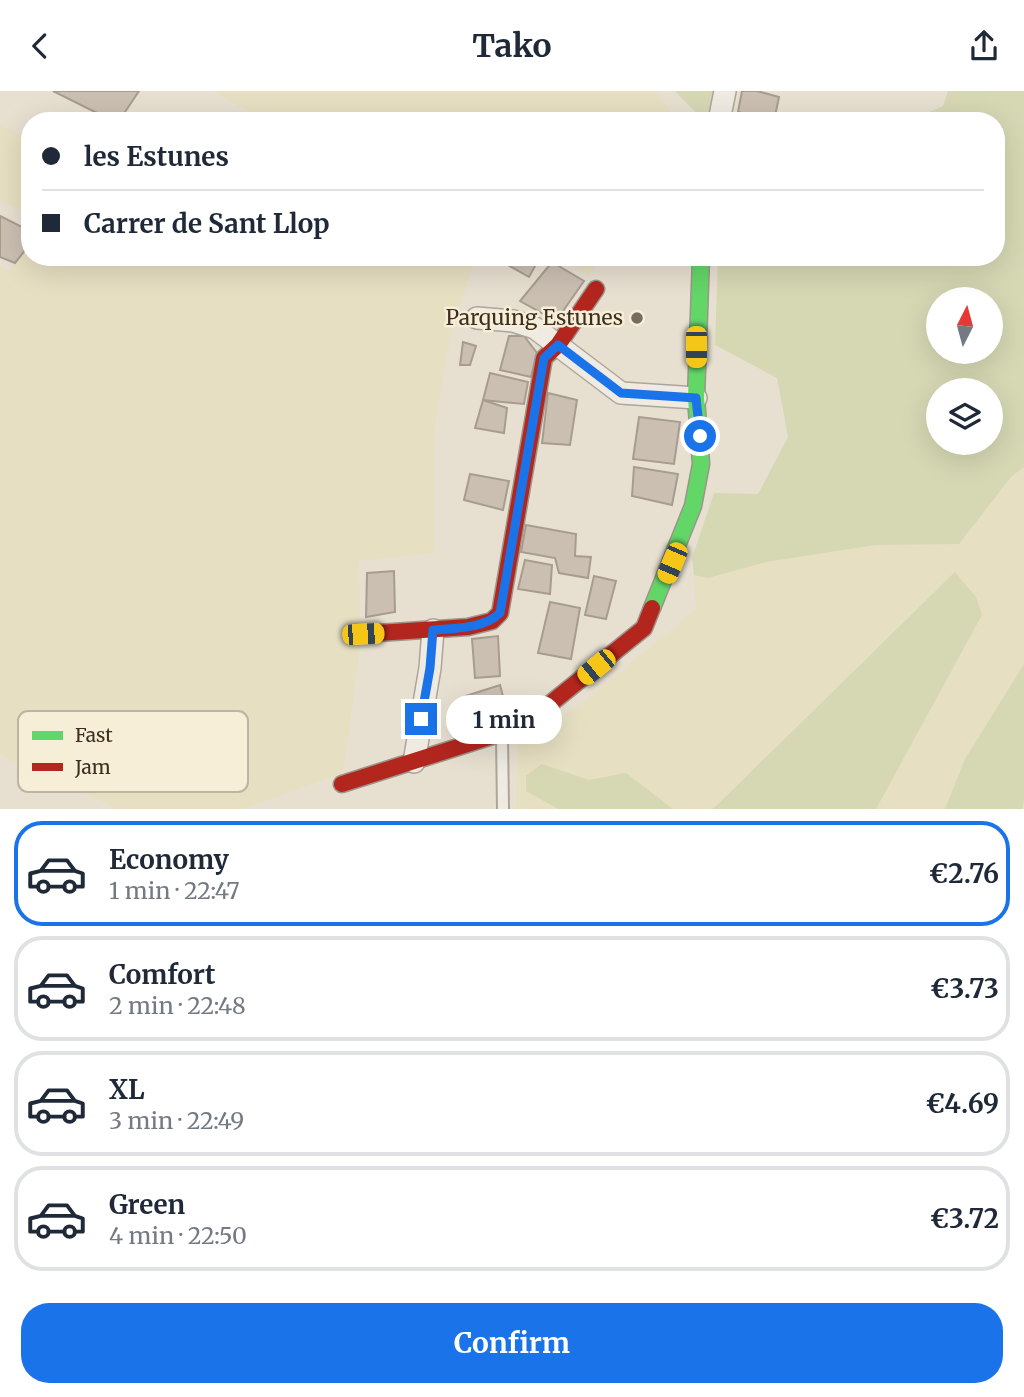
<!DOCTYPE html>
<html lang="en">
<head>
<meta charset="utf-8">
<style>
  body { margin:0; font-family:Merriweather,serif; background:#f2f2f3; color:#1f2937; height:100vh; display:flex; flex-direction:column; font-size:26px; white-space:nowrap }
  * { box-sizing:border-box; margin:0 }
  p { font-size:23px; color:#747a83 }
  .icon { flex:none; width:38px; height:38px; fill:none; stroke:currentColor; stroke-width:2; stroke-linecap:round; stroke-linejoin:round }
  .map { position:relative; height:718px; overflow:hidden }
  .sheet { display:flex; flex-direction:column; background:#fff; flex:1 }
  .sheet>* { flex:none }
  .guide { position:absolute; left:21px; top:21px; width:984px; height:154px; border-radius:28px; box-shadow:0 7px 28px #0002; display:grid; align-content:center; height:154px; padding:0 21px; background:#fff }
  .needle { width:46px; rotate:6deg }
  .fabs { position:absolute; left:926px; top:196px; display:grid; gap:14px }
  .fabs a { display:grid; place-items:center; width:77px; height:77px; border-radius:50%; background:#fff; box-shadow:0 7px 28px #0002; font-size:35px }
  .end { position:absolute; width:32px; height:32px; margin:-16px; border:9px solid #1a73e8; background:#fff; box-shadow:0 0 0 4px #fff }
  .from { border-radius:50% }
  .bubble { position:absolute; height:49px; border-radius:24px; background:#fff; box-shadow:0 7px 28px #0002; font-size:23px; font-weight:700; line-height:49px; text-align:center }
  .car { position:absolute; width:21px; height:42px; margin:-21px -10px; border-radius:9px; box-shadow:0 0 5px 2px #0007; background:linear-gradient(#f5c518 24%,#345 0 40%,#f5c518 0 76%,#345 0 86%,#f5c518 0) }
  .guide b { display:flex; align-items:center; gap:24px; height:66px; font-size:26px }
  .guide b+b { border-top:2px solid #e0e1e3 }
  .guide i { width:18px; height:18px; background:#1f2937 }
  ul { padding:12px 0 0; list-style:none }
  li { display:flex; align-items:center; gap:21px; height:105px; margin:0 14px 10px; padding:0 7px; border:4px solid #e0e1e3; border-radius:28px }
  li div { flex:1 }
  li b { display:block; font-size:26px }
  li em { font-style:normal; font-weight:700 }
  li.on { border-color:#1a73e8 }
  li>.icon { width:63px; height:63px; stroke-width:1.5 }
  .cta { display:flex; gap:14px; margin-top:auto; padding:14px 21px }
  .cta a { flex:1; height:80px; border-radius:28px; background:#1a73e8; color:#fff; font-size:28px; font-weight:700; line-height:80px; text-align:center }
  header { display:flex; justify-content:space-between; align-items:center; height:91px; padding:0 21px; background:#fff; font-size:32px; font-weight:700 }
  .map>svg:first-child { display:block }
  .farmland { fill:#e6dfc2 }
  .green { fill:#d6d7b3; fill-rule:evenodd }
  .building { fill:#cbbfb2; stroke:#a89c90; stroke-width:2 }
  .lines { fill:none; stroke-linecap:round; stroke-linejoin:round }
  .lane-casing { stroke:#ada599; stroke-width:14 }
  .street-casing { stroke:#ada599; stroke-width:24 }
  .fast-casing { stroke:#9c958a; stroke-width:19 }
  .jam-casing { stroke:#9c958a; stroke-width:19 }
  .lane { stroke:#efebe3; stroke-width:10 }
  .street { stroke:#efebe3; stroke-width:21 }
  .fast { stroke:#63d668; stroke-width:16 }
  .jam { stroke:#b3261e; stroke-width:16 }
  .route { stroke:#1a73e8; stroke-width:9 }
  .poi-dot { fill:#786c5e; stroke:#f7eed8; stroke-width:2.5 }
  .labels { text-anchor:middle; stroke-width:5; stroke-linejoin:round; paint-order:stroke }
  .poi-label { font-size:21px; fill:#3d2e20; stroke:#f7eed8; text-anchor:end }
  .key { fill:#f7eed8; stroke:#bfb4a1; stroke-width:2 }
  .key-label { font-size:19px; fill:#3d2e20 }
</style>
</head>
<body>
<header><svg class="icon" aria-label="back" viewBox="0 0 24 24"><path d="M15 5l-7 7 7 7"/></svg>Tako<svg class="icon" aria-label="share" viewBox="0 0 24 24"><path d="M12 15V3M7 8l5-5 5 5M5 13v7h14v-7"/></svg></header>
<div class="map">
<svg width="1024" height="718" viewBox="0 0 1024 718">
  <rect width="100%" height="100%" fill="#e7e0d1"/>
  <!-- farmland -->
  <g class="farmland">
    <polygon points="212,0 655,0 679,30 266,30"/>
    <polygon points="0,33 30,50 30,126 0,109"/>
    <polygon points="30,144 30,166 477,166 453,232 435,336 434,462 359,470 361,551 343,682 243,718 112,718 112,715 0,664 0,175 10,180"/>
    <polygon points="561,166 602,166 589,185"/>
    <polygon points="1024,376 1024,573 965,668 945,718 876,718 982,524 955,482 713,718 673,718 626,682 589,689 542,673 526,700 558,718 516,718 517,652 583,612 696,518 694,484 708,487 766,471 875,454 959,453 1011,386"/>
  </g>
  <!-- green -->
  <g class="green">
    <polygon points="675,0 714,0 706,30 704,30"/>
    <path d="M948,0h76v376l-13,10 -52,67 -84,1 -109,17 -58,16 -14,-3 -2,-17 22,-65 44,1 30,-57 -11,-59 -62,-33 3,-88h278v-136h-87l34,-15zM938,208h52v53h-52zM938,299h52v53h-52z"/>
    <polygon points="955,481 976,506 982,524 876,718 713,718"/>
    <polygon points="1024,573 1024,709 1022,718 945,718 965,668"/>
    <polygon points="542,673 589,689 626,682 673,718 558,718 526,700 526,685"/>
  </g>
  <!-- building -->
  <g class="building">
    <polygon points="53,0 139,0 119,30 113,30"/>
    <polygon points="742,0 757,0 779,6 774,30 738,21"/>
    <polygon points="0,125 30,140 30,153 15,172 0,166"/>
    <polygon points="494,166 540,166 529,186"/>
    <polygon points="552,171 584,190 556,230 520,210"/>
    <polygon points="509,245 524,245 537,262 531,286 500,279"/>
    <polygon points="463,251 476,255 470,274 460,274"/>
    <polygon points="490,282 528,291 524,313 483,309"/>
    <polygon points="548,302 577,309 570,354 542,352"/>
    <polygon points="483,309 507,317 504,342 475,337"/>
    <polygon points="639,326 680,331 674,373 633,368"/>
    <polygon points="634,376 678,383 672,414 632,405"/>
    <polygon points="470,383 509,390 503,419 464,409"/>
    <polygon points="526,434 576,443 575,465 591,466 588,487 559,482 555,467 521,461"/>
    <polygon points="525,469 552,474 550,503 518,498"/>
    <polygon points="394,480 395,521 366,526 367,482"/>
    <polygon points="594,485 616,490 606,528 585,524"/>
    <polygon points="550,511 580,517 571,568 538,562"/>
    <polygon points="498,545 500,585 475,587 472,548"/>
    <polygon points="500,594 510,632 477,640 466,605"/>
  </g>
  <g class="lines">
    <defs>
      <polyline id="lane" points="502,645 503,718"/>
      <g id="street">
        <polyline points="719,30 725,0"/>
        <polyline points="477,227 513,230 535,237 621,302 696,307"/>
        <polyline points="414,671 430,577 433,539"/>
      </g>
      <polyline id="fast" points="652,517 693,415 701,373 696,307 701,166"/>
      <g id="jam">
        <polyline points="363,543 468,536 492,530 500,522 544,267 558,254 596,198"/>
        <polyline points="342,693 502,642 545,617 644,537 652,517"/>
      </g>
    </defs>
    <!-- lane casing -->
    <use href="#lane" class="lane-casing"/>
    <!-- street casing -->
    <use href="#street" class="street-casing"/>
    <!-- fast casing -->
    <use href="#fast" class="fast-casing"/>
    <!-- jam casing -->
    <use href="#jam" class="jam-casing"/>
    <!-- lane -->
    <use href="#lane" class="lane"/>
    <!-- street -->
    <use href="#street" class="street"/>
    <!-- fast -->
    <use href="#fast" class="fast"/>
    <!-- jam -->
    <use href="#jam" class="jam"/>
  </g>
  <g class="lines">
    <!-- route -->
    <path class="route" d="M421,628l9,-51 3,-38c23,-2 50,-1 67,-17l44,-255 14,-13 63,48 75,5 4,38"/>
  </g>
  <!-- markers -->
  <circle class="poi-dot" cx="637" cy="227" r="7"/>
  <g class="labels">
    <!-- poi labels -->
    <g class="poi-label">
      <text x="623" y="234">Parquing Estunes</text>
    </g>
  </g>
  <!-- legend -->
  <rect x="18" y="620" width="230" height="81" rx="10" class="key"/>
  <rect x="32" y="640" width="31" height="9" fill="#63d668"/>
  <rect x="32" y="672" width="31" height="8" fill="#b3261e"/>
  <g class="key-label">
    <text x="75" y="651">Fast</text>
    <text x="75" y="683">Jam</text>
  </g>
</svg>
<div class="fabs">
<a><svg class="needle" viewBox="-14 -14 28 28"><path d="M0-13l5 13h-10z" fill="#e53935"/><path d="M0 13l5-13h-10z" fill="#747a83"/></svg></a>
<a><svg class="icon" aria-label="layers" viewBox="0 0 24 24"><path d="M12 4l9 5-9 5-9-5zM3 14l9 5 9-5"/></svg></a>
</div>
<i class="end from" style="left:700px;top:345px"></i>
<i class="end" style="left:421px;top:628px"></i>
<div class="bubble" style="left:446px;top:604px;width:116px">1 min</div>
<i class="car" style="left:696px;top:256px;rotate:180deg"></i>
<i class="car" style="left:672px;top:472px;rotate:203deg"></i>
<i class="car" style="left:363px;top:543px;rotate:87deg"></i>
<i class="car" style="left:596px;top:576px;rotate:231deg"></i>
<div class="guide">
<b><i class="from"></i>les Estunes</b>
<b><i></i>Carrer de Sant Llop</b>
</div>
</div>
<section class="sheet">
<ul>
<li class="on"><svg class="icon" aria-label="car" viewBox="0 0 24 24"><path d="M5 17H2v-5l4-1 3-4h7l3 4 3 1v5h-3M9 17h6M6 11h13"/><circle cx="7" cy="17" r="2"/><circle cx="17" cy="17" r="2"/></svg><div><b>Economy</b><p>1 min · 22:47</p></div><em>€2.76</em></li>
<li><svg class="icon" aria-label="car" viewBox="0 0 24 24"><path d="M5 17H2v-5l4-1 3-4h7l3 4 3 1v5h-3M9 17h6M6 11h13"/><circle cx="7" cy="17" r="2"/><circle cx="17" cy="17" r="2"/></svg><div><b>Comfort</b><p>2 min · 22:48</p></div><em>€3.73</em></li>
<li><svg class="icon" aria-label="car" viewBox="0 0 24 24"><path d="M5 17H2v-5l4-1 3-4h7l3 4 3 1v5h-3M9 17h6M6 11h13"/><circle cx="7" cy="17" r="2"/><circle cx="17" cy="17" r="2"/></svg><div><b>XL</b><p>3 min · 22:49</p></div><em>€4.69</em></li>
<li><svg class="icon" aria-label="car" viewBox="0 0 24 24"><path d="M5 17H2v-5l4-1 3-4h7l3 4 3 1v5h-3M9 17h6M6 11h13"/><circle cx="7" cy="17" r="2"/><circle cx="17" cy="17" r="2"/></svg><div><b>Green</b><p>4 min · 22:50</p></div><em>€3.72</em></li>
</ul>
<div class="cta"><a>Confirm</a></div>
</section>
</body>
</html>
